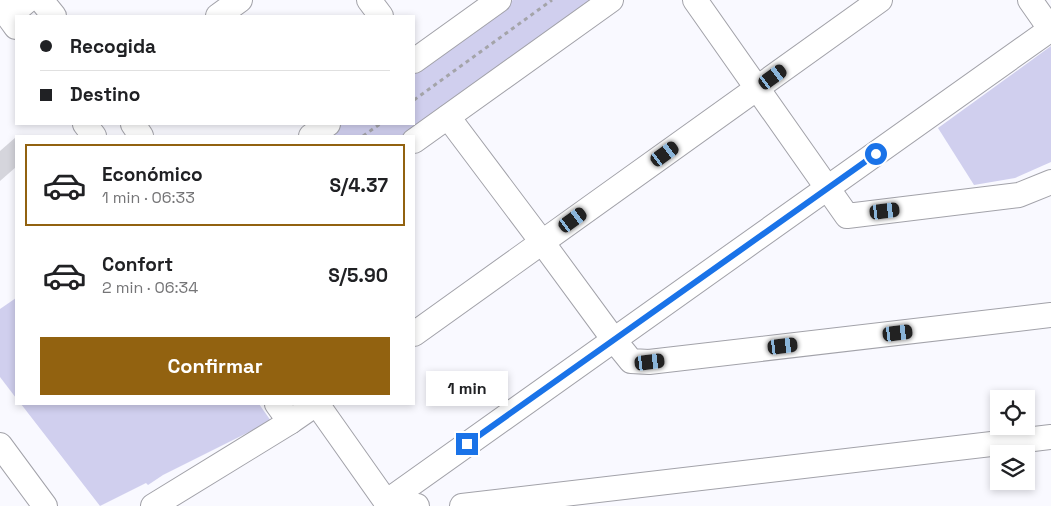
<!DOCTYPE html>
<html lang="es">
<head>
<meta charset="utf-8">
<style>
  body { margin:0; font-family:"Space Grotesk",sans-serif; background:#f2f2f2; color:#202124; height:100vh; display:flex; flex-direction:column; font-size:19px; white-space:nowrap }
  * { box-sizing:border-box; margin:0 }
  p { font-size:16px; color:#757577 }
  .icon { flex:none; width:28px; height:28px; fill:none; stroke:currentColor; stroke-width:2; stroke-linecap:round; stroke-linejoin:round }
  .map { position:relative; flex:1; overflow:hidden }
  .details { position:absolute; left:15px; top:135px; width:400px; height:270px; display:flex; flex-direction:column; background:#fff; border-radius:0px; box-shadow:0 2px 8px #0003 }
  .details>* { flex:none }
  .banner { position:absolute; left:15px; top:15px; width:400px; height:110px; border-radius:0px; box-shadow:0 2px 8px #0003; display:grid; align-content:center; height:110px; padding:0 25px; background:#fff }
  .buttons { position:absolute; left:990px; top:390px; display:grid; gap:10px }
  .buttons a { display:grid; place-items:center; width:45px; height:45px; border-radius:0px; background:#fff; box-shadow:0 2px 8px #0003; font-size:25px }
  .end { position:absolute; width:22px; height:22px; margin:-11px; border:6px solid #1a73e8; background:#fff; box-shadow:0 0 0 2px #fff }
  .from { border-radius:50% }
  .bubble { position:absolute; height:35px; border-radius:0px; background:#fff; box-shadow:0 2px 8px #0003; font-size:16px; font-weight:800; line-height:35px; text-align:center }
  .car { position:absolute; width:15px; height:30px; margin:-15px -8px; border-radius:6px; box-shadow:0 0 4px 1px #0007; background:linear-gradient(#222 24%,#8ab4d8 0 40%,#222 0 76%,#8ab4d8 0 86%,#222 0) }
  .banner b { display:flex; align-items:center; gap:18px; height:48px; font-size:19px }
  .banner b+b { border-top:1px solid #e0e0e0 }
  .banner i { width:12px; height:12px; background:#202124 }
  ul { padding:9px 0 0; list-style:none }
  li { display:flex; align-items:center; gap:15px; height:82px; margin:0 10px 8px; padding:0 15px; border:2px solid transparent; border-radius:0px }
  li div { flex:1 }
  li b { display:block; font-size:19px }
  li em { font-style:normal; font-weight:800 }
  li.selected { border-color:#926210 }
  li>.icon { width:45px; height:45px; stroke-width:1.5 }
  .cta { display:flex; gap:10px; margin-top:auto; padding:10px 25px }
  .cta a { flex:1; height:58px; border-radius:0px; background:#926210; color:#fff; font-size:20px; font-weight:800; line-height:58px; text-align:center }
  .map>svg:first-child { display:block }
  .green { fill:#d0cfee }
  .building { fill:#d5d5dc }
  .lines { fill:none; stroke-linecap:round; stroke-linejoin:round }
  .minor-casing { stroke:#a2a2a9; stroke-width:26 }
  .path { stroke:#a4a4a9; stroke-width:3; stroke-dasharray:4 4; stroke-linecap:butt }
  .minor { stroke:#fff; stroke-width:24 }
  .route { stroke:#1a73e8; stroke-width:6 }
</style>
</head>
<body>
<div class="map">
<svg width="1051" height="506" viewBox="0 0 1051 506">
  <rect width="100%" height="100%" fill="#f9f9ff"/>
  <!-- green -->
  <g class="green">
    <polygon points="513,0 593,0 403,136 323,136 341,124 414,124 414,71"/>
    <polygon points="1051,46 1051,162 1015,178 974,185 938,128"/>
    <polygon points="16,298 16,398 0,377 0,309"/>
    <polygon points="21,404 259,404 271,421 163,475 148,485 146,483 100,506"/>
  </g>
  <!-- building -->
  <polygon class="building" points="16,137 16,167 0,181 0,151"/>
  <g class="lines">
    <defs>
      <g id="minor">
        <polyline points="41,0 54,16"/>
        <polyline points="369,0 381,16"/>
        <polyline points="695,0 847,216 1019,195 1051,182"/>
        <polyline points="1030,0 1051,30"/>
        <polyline points="0,5 16,27"/>
        <polyline points="9,16 28,0"/>
        <polyline points="218,16 240,0"/>
        <polyline points="414,61 499,0"/>
        <polyline points="448,117 542,242 614,340 631,361 649,362 1051,315"/>
        <polyline points="85,124 94,136"/>
        <polyline points="133,124 141,136"/>
        <polyline points="311,136 328,124"/>
        <polyline points="414,141 611,0"/>
        <polyline points="414,334 880,0"/>
        <polyline points="277,404 290,422"/>
        <polyline points="317,404 389,506"/>
        <polyline points="0,445 45,506"/>
        <polyline points="386,502 1051,29"/>
        <polyline points="386,502 417,506"/>
        <polyline points="153,506 290,422 316,404"/>
        <polyline points="462,506 1051,437"/>
      </g>
    </defs>
    <!-- minor casing -->
    <use href="#minor" class="minor-casing"/>
    <!-- path -->
    <g class="path">
      <polyline points="414,100 552,0"/>
      <polyline points="363,136 380,124"/>
    </g>
    <!-- minor -->
    <use href="#minor" class="minor"/>
  </g>
  <g class="lines">
    <!-- route -->
    <polyline class="route" points="467,444 876,154"/>
  </g>
</svg>
<div class="buttons">
<a><svg class="icon" aria-label="locate" viewBox="0 0 24 24"><circle cx="12" cy="12" r="6"/><path d="M12 2v4M12 18v4M2 12h4M18 12h4"/></svg></a>
<a><svg class="icon" aria-label="layers" viewBox="0 0 24 24"><path d="M12 4l9 5-9 5-9-5zM3 14l9 5 9-5"/></svg></a>
</div>
<i class="end from" style="left:876px;top:154px"></i>
<i class="end" style="left:467px;top:444px"></i>
<div class="bubble" style="left:426px;top:371px;width:82px">1 min</div>
<i class="car" style="left:773px;top:77px;rotate:54deg"></i>
<i class="car" style="left:665px;top:154px;rotate:54deg"></i>
<i class="car" style="left:885px;top:211px;rotate:83deg"></i>
<i class="car" style="left:573px;top:220px;rotate:54deg"></i>
<i class="car" style="left:898px;top:333px;rotate:83deg"></i>
<i class="car" style="left:783px;top:346px;rotate:83deg"></i>
<i class="car" style="left:650px;top:362px;rotate:83deg"></i>
<div class="banner">
<b><i class="from"></i>Recogida</b>
<b><i></i>Destino</b>
</div>
<section class="details">
<ul>
<li class="selected"><svg class="icon" aria-label="car" viewBox="0 0 24 24"><path d="M5 17H2v-5l4-1 3-4h7l3 4 3 1v5h-3M9 17h6M6 11h13"/><circle cx="7" cy="17" r="2"/><circle cx="17" cy="17" r="2"/></svg><div><b>Económico</b><p>1 min · 06:33</p></div><em>S/4.37</em></li>
<li><svg class="icon" aria-label="car" viewBox="0 0 24 24"><path d="M5 17H2v-5l4-1 3-4h7l3 4 3 1v5h-3M9 17h6M6 11h13"/><circle cx="7" cy="17" r="2"/><circle cx="17" cy="17" r="2"/></svg><div><b>Confort</b><p>2 min · 06:34</p></div><em>S/5.90</em></li>
</ul>
<div class="cta"><a>Confirmar</a></div>
</section>
</div>
</body>
</html>
